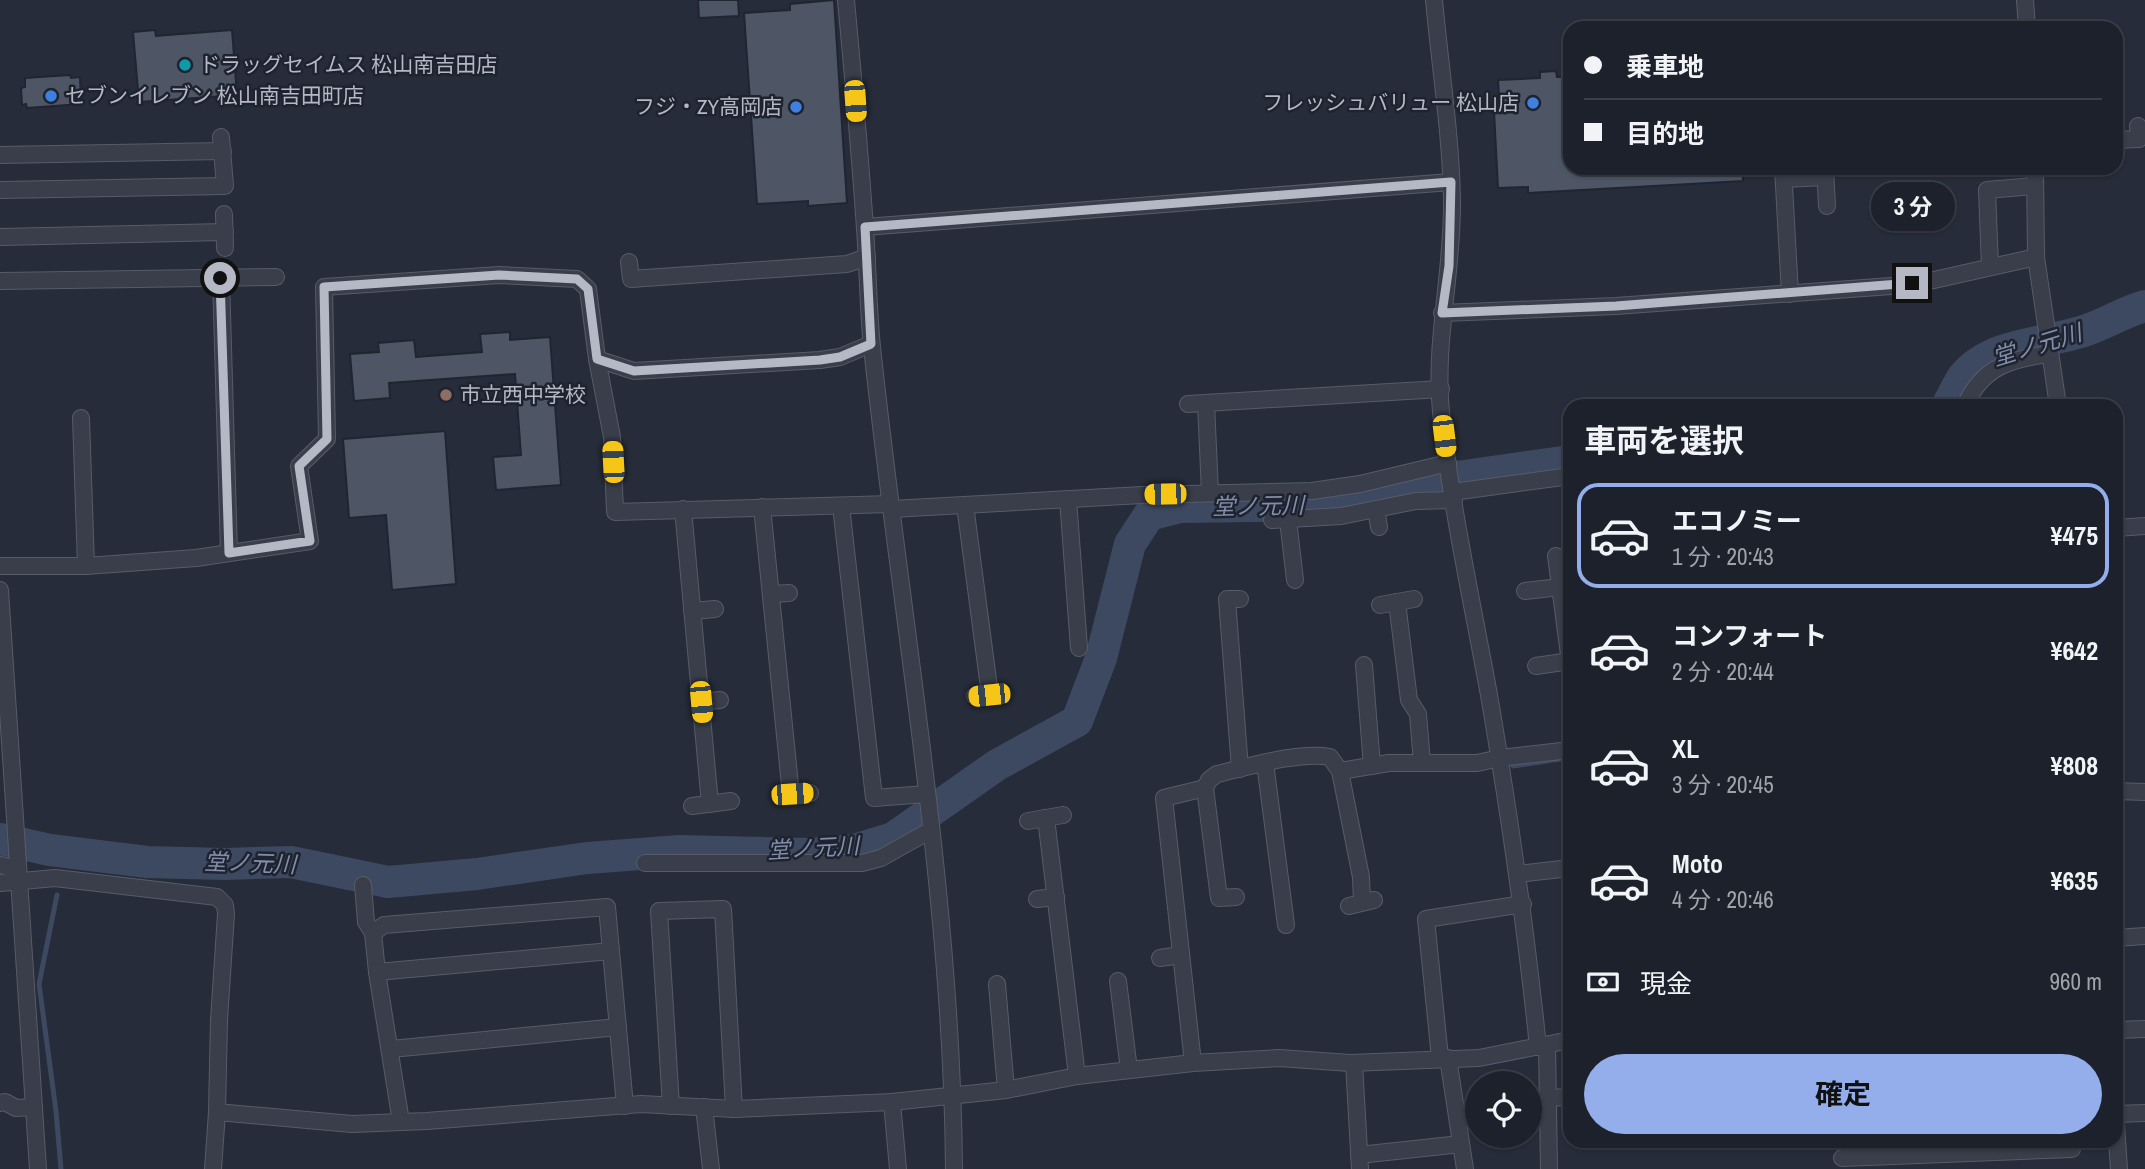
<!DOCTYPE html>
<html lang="ja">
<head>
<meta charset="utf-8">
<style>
  body { margin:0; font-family:"Archivo Narrow","Noto Sans JP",sans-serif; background:#252933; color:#f1f3f6; height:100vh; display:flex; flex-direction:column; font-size:26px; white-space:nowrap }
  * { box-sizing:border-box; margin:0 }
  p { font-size:23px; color:#a0a3a9 }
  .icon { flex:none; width:38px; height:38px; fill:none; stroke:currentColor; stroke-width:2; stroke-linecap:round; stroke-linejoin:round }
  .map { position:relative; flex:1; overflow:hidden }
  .details { position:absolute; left:1563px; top:399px; width:560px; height:749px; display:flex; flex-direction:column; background:#1c212b; border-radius:21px; box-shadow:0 2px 5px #0004,0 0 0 2px #3a3e47 }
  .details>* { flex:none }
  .banner { position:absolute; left:1563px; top:21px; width:560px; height:154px; border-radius:21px; box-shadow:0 2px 5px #0004,0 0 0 2px #3a3e47; display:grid; align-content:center; height:154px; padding:0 21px; background:#1c212b }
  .buttons { position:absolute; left:1465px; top:1071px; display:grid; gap:14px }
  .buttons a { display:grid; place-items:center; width:77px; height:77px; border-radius:50%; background:#1c212b; box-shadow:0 2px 5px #0004,0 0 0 2px #3a3e47; font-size:35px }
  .end { position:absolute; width:32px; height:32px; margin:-16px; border:9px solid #b5b9c5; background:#111; box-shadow:0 0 0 4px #111 }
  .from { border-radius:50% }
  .bubble { position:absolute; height:49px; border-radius:24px; background:#1c212b; box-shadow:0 2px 5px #0004,0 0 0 2px #3a3e47; font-size:23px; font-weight:700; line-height:49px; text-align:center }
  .car { position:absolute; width:21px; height:42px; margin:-21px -10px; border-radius:9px; box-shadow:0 0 5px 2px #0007; background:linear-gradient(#f5c518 24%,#345 0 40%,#f5c518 0 76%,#345 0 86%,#f5c518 0) }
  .banner b { display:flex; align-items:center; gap:24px; height:66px; font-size:26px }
  .banner b+b { border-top:2px solid #3a3e47 }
  .banner i { width:18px; height:18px; background:#f1f3f6 }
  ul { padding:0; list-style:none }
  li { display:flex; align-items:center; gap:21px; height:105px; margin:0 14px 10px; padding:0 7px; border:4px solid transparent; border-radius:21px }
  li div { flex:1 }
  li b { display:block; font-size:26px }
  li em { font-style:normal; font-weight:700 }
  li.on { border-color:#94adeb }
  li>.icon { width:63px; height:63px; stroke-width:1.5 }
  h2 { padding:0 21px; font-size:32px; line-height:84px }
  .pay { display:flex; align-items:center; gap:18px; height:77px; padding:0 21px; font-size:26px }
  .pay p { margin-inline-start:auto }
  .action { display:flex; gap:14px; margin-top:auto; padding:14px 21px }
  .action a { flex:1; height:80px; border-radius:42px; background:#94adeb; color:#111; font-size:28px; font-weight:700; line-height:80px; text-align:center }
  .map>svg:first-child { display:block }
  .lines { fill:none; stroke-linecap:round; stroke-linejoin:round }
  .stream { stroke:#3d4960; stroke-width:5 }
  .river { stroke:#3d4960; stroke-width:32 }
  .building { fill:#4e5665; stroke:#202531; stroke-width:2 }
  .minor-casing { stroke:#575c68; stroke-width:18 }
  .minor { stroke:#393e4a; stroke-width:16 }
  .route { stroke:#b5b9c5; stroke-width:9 }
  .culture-dot { fill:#0f9aa8; stroke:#1e232f; stroke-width:2.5 }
  .shop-dot { fill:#3f7fe0; stroke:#1e232f; stroke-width:2.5 }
  .education-dot { fill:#8d6e63; stroke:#1e232f; stroke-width:2.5 }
  .labels { text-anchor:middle; stroke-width:5; stroke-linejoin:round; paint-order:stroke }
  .poi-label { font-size:21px; fill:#b5b9c5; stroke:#1e232f; text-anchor:start }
  .water-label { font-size:23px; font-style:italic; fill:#808eaa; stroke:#1e232f }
</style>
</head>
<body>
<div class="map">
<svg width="2145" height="1169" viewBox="0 0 2145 1169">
  <rect width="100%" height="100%" fill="#262c39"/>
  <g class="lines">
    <!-- stream -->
    <g class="stream">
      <polyline points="1513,766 1560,759"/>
      <polyline points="57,895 39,984 56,1111 61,1169"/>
    </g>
    <!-- river -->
    <g class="river">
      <path d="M1947,406c5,-9 10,-20 16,-29 28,-35 82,-33 121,-46 21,-7 40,-19 61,-25"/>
      <polyline points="0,839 50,850 147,862 224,864 291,862 388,882 477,874 587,858 680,851 810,854 854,850 893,838 997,765 1077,721 1101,658 1130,544 1149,515 1180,507 1316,505 1436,480 1570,461"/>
    </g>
  </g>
  <!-- building -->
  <g class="building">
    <polygon points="698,0 738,0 739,16 699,18"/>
    <polygon points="834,0 847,203 808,206 808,201 757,204 744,13 790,10 790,4"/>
    <polygon points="155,30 156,36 232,30 237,95 139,102 133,32"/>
    <polygon points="1556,71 1557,77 1570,77 1570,168 1742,168 1743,181 1528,193 1528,187 1498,188 1494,111 1500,111 1498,80 1540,78 1540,72"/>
    <polygon points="70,75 71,78 80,77 81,104 27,108 26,104 22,105 21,88 25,87 25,78"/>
    <polygon points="510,332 510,340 550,337 561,485 496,490 493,457 521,455 515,374 389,383 390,398 354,401 350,354 379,352 378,343 414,340 416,357 482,352 480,334"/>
    <polygon points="445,431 456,584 392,590 386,515 349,518 343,439"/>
  </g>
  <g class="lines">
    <defs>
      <g id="minor">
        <path d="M846,0c7,76 14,153 19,229 3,40 3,79 7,118 29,274 80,546 82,822"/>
        <path d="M1434,0c6,66 17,135 18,201 1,70 -18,141 -11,211 10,95 31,189 48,283 20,117 37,234 49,352"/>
        <polyline points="2025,0 2027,28"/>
        <polyline points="2116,140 2139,139 2138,126"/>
        <polyline points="0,155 223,151"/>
        <polyline points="1783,168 1790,294"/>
        <polyline points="1825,168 1827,206"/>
        <polyline points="2035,168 2036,257 2058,406"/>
        <polyline points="1784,179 1825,177"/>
        <polyline points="0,190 225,186 221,137"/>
        <polyline points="224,214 225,248"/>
        <polyline points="865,227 1451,182"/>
        <polyline points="0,237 225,232"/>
        <polyline points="629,262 631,279 847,264 867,257"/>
        <polyline points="1990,267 1987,190 2035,186"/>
        <polyline points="221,278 229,553"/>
        <polyline points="0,281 276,277"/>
        <polyline points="1442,313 1616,306 1891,286 1934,280 2036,257"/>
        <polyline points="597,359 612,437 615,512 891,504"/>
        <polyline points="1206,403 1210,493"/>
        <polyline points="1188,404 1441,389"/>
        <path d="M1965,406c17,-39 45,-47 84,-52"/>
        <polyline points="81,418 86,566"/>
        <polyline points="1453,492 1570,476"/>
        <polyline points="1068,499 1079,648"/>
        <polyline points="965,505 990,695 975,696"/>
        <polyline points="841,506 874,798 926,794"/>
        <polyline points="762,507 791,795 810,793"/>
        <polyline points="683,509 710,804"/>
        <polyline points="892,509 1142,495 1312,491 1360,484 1448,463"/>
        <polyline points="1376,509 1379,527"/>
        <polyline points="1272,520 1341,516 1416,501 1454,500"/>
        <polyline points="1288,520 1295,580"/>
        <polyline points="2116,528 2145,526"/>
        <polyline points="1556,556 1570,662"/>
        <polyline points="0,566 86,566 196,558 310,541 299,466 327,439 324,287 499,275 577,279 588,289 597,359 634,371 820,360 840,357 871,344"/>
        <polyline points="0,590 38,1169"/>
        <polyline points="1525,591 1560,587"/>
        <polyline points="771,594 789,593"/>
        <polyline points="1397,602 1409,700 1418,714 1422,763"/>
        <polyline points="1380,605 1414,599"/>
        <polyline points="692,611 715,609"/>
        <polyline points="1364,665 1372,766"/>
        <polyline points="1536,666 1570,661"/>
        <polyline points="701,702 720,700"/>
        <polyline points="1265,763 1286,925"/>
        <polyline points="1240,769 1227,599 1240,599"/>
        <polyline points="1340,771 1361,877 1362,902"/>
        <polyline points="2116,791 2145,792"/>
        <polyline points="692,806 731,801"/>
        <polyline points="1046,818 1077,1076"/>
        <polyline points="1028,821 1063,815"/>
        <polyline points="645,863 862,863 881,858 931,830"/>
        <polyline points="0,865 18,869"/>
        <polyline points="1518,874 1570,868"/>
        <polyline points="0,883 55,878 217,897 225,905 226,914 219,1020 217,1112 352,1124 427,1121 641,1104 734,1109 892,1102 1006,1090 1077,1076 1193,1063 1279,1058 1350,1063 1479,1058 1570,1040"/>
        <polyline points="363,885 366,922 373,933 377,972 401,1122"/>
        <path d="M1236,897l-17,1 -14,-110 4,-8 8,-6c30,-7 83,-23 113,-17l10,14 49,-8h88l23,-5 70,-8"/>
        <polyline points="1037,899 1056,897"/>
        <polyline points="1349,906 1374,900"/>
        <polyline points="373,933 384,925 607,907 625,1106"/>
        <polyline points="2116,938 2145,936"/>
        <polyline points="1160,958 1181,955"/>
        <polyline points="377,972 611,951"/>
        <polyline points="1118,981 1129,1070"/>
        <polyline points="997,984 1006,1090"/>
        <polyline points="2116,1030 2145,1029"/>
        <polyline points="1547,1045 1549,1169"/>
        <polyline points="391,1049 618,1027"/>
        <polyline points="1440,1058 1426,919 1523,904"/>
        <polyline points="1448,1058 1465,1169"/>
        <polyline points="1193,1063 1164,798 1205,788"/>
        <polyline points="1354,1063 1360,1169"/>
        <polyline points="1548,1098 1570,1097"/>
        <polyline points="892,1102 898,1169"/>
        <polyline points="0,1103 5,1102 16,1108 34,1107"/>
        <polyline points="671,1106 659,911 723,909 734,1109"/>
        <polyline points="704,1107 711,1169"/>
        <polyline points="2116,1114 2145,1113"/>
        <polyline points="2116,1124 2119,1169"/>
        <polyline points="1359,1155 1461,1144"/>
        <polyline points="1842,1158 2072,1149"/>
        <polyline points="213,1169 217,1112"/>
      </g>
    </defs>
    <!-- minor casing -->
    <use href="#minor" class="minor-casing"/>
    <!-- minor -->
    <use href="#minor" class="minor"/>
  </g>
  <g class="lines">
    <!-- route -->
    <polyline class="route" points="220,278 229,553 310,541 299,466 327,439 324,287 499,275 577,279 588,289 597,359 634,371 820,360 840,357 871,344 865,227 1451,182 1449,266 1442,313 1616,306 1912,283"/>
  </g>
  <!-- markers -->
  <circle class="culture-dot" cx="185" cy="65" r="7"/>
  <g class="shop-dot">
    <circle cx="51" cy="96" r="7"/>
    <circle cx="1533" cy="103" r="7"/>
    <circle cx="796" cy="107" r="7"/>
  </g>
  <circle class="education-dot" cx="446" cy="395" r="7"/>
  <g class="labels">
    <!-- poi labels -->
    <g class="poi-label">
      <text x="199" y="72">ドラッグセイムス 松山南吉田店</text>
      <text x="65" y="103">セブンイレブン 松山南吉田町店</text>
      <text x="1519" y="110" text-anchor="end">フレッシュバリュー 松山店</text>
      <text x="782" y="114" text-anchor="end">フジ・ZY高岡店</text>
      <text x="460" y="402">市立西中学校</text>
    </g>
    <!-- water labels -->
    <g class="water-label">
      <text transform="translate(2037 345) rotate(-17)" y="8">堂ノ元川</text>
      <text transform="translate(1258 506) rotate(-1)" y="8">堂ノ元川</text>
      <text transform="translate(813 848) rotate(-3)" y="8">堂ノ元川</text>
      <text transform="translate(250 863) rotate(2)" y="8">堂ノ元川</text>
    </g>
  </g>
</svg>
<div class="buttons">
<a><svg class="icon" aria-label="locate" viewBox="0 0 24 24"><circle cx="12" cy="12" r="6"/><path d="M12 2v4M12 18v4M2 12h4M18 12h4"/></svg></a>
</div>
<i class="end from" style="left:220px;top:278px"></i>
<i class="end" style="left:1912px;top:283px"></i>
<div class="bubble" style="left:1871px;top:182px;width:84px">3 分</div>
<i class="car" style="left:855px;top:101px;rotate:176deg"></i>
<i class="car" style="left:1444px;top:436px;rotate:173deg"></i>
<i class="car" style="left:613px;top:462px;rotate:357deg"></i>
<i class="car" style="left:1165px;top:494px;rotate:269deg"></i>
<i class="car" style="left:989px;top:695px;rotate:264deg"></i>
<i class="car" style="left:701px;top:702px;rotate:175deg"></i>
<i class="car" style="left:792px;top:794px;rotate:86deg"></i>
<div class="banner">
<b><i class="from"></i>乗車地</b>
<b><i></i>目的地</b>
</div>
<section class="details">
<h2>車両を選択</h2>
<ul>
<li class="on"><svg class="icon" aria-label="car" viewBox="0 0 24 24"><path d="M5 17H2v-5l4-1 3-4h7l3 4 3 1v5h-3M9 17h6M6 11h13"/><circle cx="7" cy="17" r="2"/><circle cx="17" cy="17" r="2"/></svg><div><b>エコノミー</b><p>1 分 · 20:43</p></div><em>¥475</em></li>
<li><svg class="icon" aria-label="car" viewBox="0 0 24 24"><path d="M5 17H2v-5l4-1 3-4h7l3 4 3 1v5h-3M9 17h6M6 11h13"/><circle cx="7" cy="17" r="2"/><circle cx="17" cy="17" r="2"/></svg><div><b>コンフォート</b><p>2 分 · 20:44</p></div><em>¥642</em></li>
<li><svg class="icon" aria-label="car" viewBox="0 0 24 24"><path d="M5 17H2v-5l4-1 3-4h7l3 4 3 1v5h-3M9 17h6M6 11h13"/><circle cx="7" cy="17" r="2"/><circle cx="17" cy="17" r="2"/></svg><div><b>XL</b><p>3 分 · 20:45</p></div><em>¥808</em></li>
<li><svg class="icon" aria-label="car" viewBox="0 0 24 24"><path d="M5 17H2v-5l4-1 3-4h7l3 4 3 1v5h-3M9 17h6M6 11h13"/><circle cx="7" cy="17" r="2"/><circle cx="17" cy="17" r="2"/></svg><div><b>Moto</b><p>4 分 · 20:46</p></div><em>¥635</em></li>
</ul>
<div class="pay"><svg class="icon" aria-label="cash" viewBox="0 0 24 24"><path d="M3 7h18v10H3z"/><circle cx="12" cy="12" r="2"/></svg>現金<p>960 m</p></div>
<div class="action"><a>確定</a></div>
</section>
</div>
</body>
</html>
